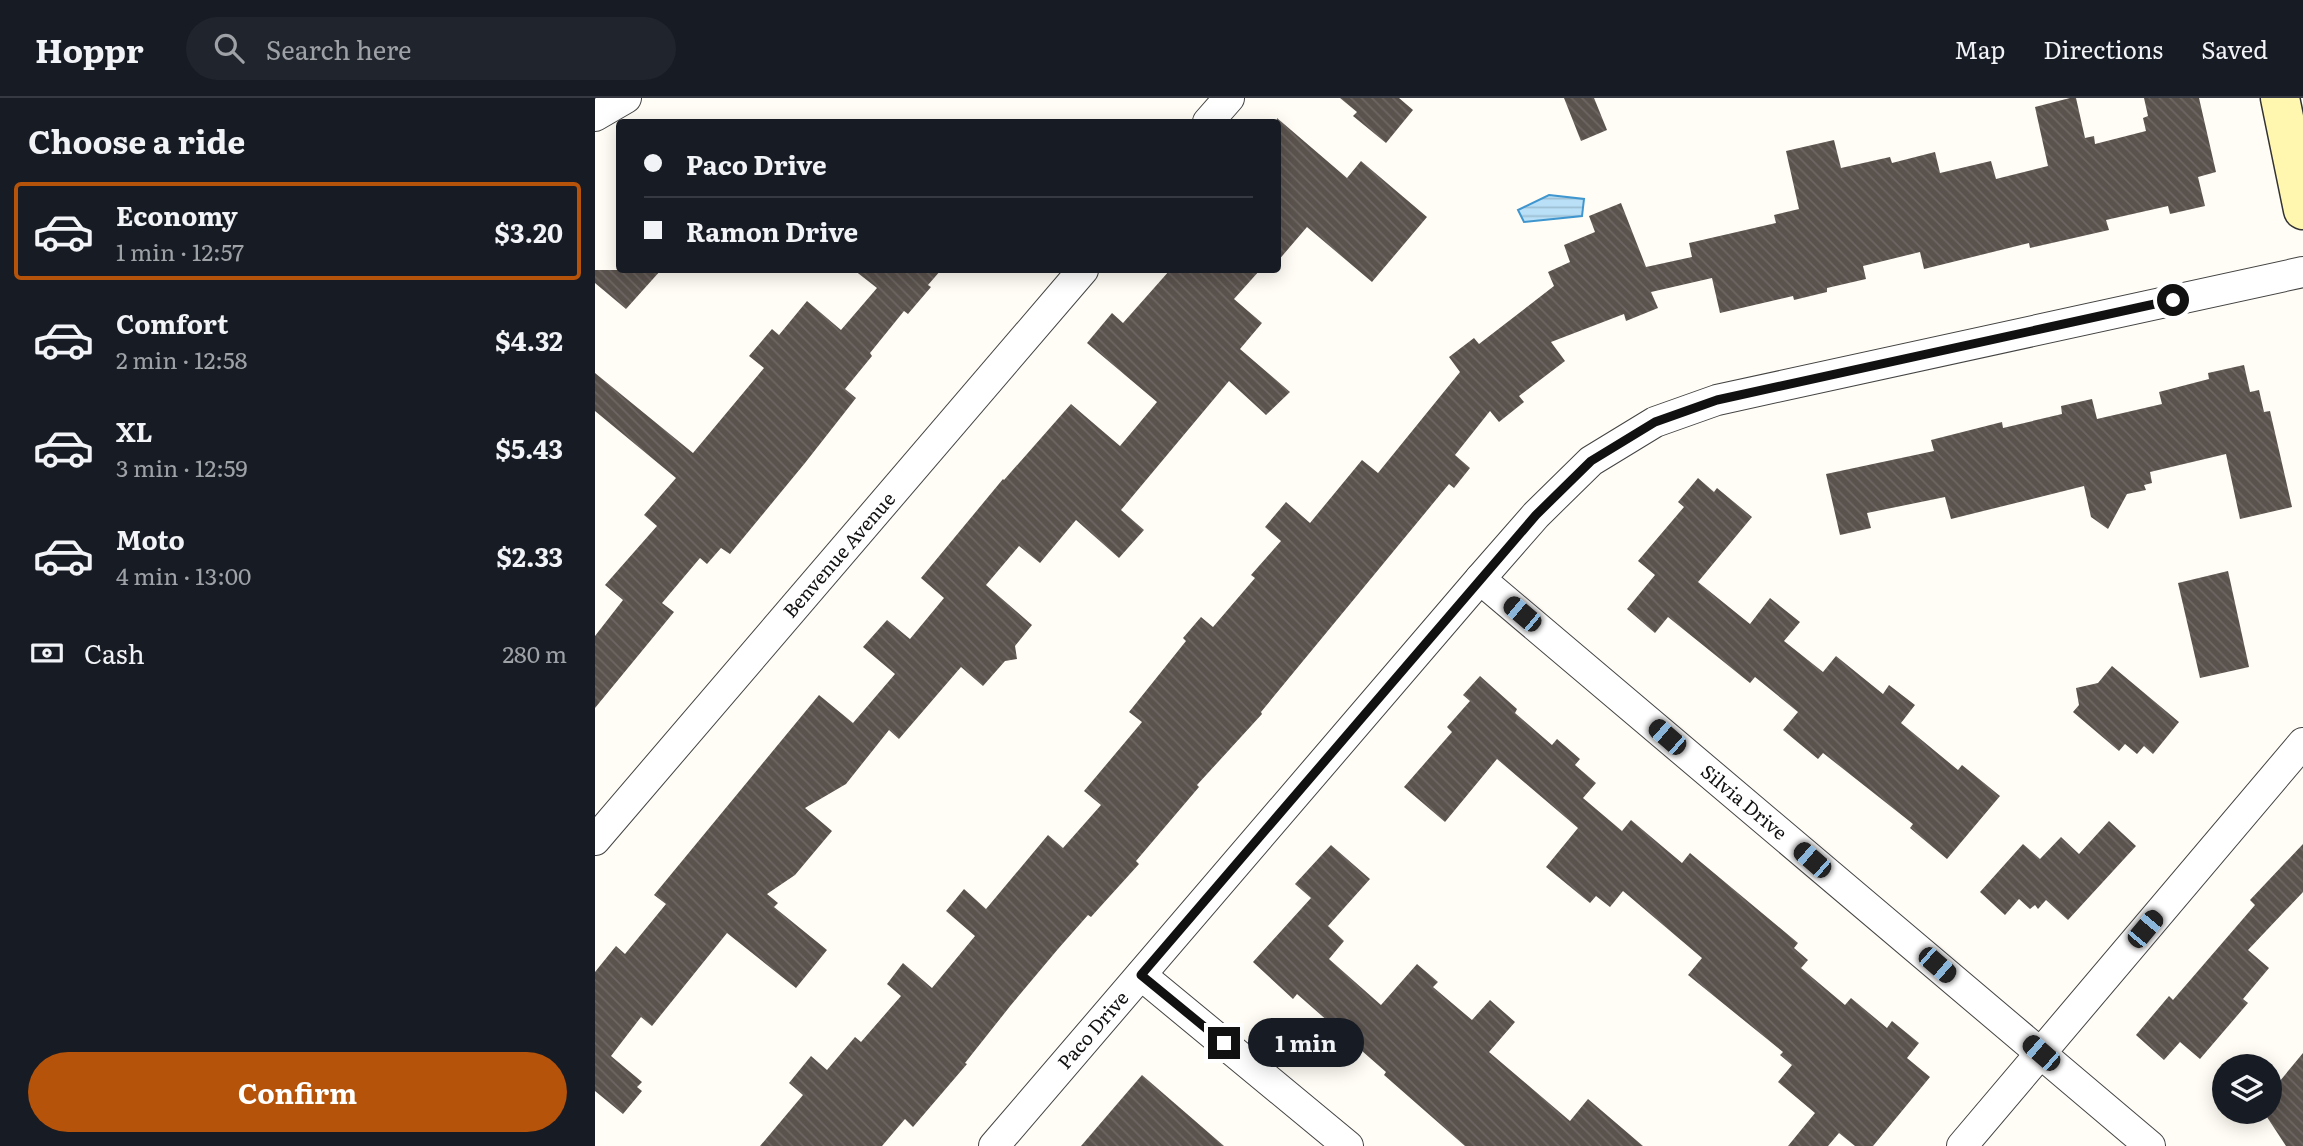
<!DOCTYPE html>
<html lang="en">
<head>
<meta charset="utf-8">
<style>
  body { margin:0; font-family:Literata,serif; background:#20242c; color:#f1f3f6; height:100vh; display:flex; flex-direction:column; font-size:26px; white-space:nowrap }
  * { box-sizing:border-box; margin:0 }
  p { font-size:23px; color:#9ea1a6 }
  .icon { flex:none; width:38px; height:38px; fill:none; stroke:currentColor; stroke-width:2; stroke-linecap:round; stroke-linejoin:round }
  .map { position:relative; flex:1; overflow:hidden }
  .details { display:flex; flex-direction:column; background:#171b24; width:595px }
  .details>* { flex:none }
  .banner { position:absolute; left:21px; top:21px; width:665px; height:154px; border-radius:7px; box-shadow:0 4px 18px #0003; display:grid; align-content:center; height:154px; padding:0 28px; background:#171b24 }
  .tools { position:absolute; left:1617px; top:956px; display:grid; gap:14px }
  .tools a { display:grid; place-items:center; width:70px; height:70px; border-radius:50%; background:#171b24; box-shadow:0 4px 18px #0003; font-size:35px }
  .end { position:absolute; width:32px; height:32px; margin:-16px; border:9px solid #111; background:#fff; box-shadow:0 0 0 4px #fff }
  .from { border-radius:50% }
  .bubble { position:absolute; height:49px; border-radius:24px; background:#171b24; box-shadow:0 4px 18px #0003; font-size:23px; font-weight:700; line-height:49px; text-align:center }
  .car { position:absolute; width:21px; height:42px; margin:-21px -10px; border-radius:9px; box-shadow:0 0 5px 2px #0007; background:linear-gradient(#222 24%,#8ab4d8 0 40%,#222 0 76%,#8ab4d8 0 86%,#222 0) }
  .banner b { display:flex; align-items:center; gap:24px; height:66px; font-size:26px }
  .banner b+b { border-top:2px solid #363941 }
  .banner i { width:18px; height:18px; background:#f1f3f6 }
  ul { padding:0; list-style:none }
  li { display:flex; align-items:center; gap:21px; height:98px; margin:0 14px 10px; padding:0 14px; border:4px solid transparent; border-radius:7px }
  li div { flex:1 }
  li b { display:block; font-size:26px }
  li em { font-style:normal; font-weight:700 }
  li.on { border-color:#b45309 }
  li>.icon { width:63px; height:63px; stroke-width:1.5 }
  h2 { padding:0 28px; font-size:32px; line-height:84px }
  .pay { display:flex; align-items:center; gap:18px; height:77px; padding:0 28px; font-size:26px }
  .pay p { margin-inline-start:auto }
  .primary-button { display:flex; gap:14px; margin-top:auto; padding:14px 28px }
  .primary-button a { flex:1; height:80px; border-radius:42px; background:#b45309; color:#fff; font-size:28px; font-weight:700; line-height:80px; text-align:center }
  header { display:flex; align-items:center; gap:42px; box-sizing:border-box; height:98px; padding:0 35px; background:#171b24; border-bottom:2px solid #363941 }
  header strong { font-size:33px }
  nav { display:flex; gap:38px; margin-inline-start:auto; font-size:24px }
  .search { width:490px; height:63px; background:#20242c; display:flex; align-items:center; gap:18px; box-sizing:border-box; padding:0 24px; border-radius:38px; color:#9ea1a6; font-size:26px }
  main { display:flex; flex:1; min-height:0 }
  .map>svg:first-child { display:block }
  .water { fill:url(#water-rules); stroke:#3f96cf; stroke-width:2 }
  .building { fill:url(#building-back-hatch) }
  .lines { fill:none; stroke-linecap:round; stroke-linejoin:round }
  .street-casing { stroke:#444; stroke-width:32 }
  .secondary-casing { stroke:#333; stroke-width:41 }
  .street { stroke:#fff; stroke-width:30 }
  .secondary { stroke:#fff6b0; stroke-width:38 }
  .route { stroke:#111; stroke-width:9 }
  .labels { text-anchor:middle; stroke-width:7; stroke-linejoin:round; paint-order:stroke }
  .street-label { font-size:19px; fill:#111; stroke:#fff }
</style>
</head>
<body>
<header>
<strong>Hoppr</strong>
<div class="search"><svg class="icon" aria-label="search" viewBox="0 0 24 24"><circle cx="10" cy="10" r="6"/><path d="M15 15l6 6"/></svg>Search here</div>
<nav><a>Map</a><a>Directions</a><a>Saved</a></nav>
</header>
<main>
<section class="details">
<h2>Choose a ride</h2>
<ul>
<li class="on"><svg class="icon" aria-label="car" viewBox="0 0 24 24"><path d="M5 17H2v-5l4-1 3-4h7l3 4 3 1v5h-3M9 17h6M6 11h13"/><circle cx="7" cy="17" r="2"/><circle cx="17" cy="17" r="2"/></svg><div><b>Economy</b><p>1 min · 12:57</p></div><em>$3.20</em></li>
<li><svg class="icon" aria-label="car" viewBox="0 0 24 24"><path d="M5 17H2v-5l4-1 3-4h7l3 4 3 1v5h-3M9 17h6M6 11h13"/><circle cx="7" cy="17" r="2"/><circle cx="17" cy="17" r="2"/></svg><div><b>Comfort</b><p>2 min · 12:58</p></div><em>$4.32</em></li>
<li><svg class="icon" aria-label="car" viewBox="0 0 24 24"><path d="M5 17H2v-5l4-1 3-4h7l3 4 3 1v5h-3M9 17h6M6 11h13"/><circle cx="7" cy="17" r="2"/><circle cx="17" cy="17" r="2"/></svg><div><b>XL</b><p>3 min · 12:59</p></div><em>$5.43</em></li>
<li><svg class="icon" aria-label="car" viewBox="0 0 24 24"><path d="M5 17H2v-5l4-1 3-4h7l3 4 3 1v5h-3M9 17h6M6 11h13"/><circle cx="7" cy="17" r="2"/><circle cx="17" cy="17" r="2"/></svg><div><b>Moto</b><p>4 min · 13:00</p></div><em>$2.33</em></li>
</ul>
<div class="pay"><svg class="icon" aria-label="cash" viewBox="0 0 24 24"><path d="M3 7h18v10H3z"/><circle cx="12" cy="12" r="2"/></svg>Cash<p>280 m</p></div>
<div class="primary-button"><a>Confirm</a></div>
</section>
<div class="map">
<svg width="1708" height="1048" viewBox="0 0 1708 1048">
  <defs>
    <pattern id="water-rules" width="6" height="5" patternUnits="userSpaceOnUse" patternTransform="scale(1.75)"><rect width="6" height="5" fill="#b9e0f7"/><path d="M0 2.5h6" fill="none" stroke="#9ebfd3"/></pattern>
    <pattern id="building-back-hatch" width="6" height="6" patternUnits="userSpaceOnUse" patternTransform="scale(1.75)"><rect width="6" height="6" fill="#5a524d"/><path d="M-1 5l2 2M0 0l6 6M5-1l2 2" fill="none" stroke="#6d6662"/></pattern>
  </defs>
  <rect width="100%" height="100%" fill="#fffdf5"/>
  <!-- water -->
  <polygon class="water" points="954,97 989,101 987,118 929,124 923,112"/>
  <!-- building -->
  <g class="building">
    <polygon points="745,0 804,0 818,12 791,45 758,18 762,14"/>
    <polygon points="969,0 999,0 1012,32 986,43"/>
    <polygon points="1475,0 1481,0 1490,40 1499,38 1500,46 1551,33 1548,20 1553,18 1549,0 1604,0 1621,74 1603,79 1610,108 1575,116 1573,108 1511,122 1514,132 1435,150 1434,145 1329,171 1325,154 1268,168 1271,181 1232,190 1232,194 1199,202 1198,198 1125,215 1117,180 1056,194 1063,210 1031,223 1029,216 956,244 970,263 924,298 929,304 904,324 895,313 860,357 875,370 859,390 854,386 666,614 667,616 602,687 604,689 541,763 544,766 496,819 493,817 463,851 416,907 370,965 372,966 318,1029 310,1021 287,1048 165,1048 208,997 194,985 216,958 232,972 260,939 266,944 306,898 292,886 308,865 337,890 380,838 351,813 369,791 391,811 453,737 468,750 506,707 489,693 547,624 534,614 591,543 588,540 606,519 618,529 660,480 656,477 686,443 670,429 691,404 715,425 767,362 783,375 865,274 854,259 879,240 884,246 959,188 953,174 975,164 969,147 1000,134 994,118 1026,105 1051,169 1097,159 1094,145 1181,125 1179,117 1204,111 1191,53 1239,42 1246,70 1295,59 1297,65 1340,54 1345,75 1396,63 1401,81 1453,68 1440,9"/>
    <polygon points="682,20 752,80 766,63 832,119 777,184 712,129 682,164"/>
    <polygon points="0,172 66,172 31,211 0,185"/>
    <polygon points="259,172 346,172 333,187 336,189 313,216 309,213 275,255 277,258 250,291 261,300 210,365 135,456 126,450 112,466 105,460 67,505 79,514 0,610 0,538 28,502 10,487 62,428 49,417 81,380 0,313 0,275 98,355 169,270 154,258 177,231 184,237 212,203 246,232 282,190"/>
    <polygon points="575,172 665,172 639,201 667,225 645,251 695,294 671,317 634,283 526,412 549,432 524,460 481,422 445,465 424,448 391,487 437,527 420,548 422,561 410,563 388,588 366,569 304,641 294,632 251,686 210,710 237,733 200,777 172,796 183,805 179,809 232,852 201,890 132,835 57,928 46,919 16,958 47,984 42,989 47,993 28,1016 0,993 0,874 21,848 30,856 71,806 59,797 224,597 258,625 300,576 268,549 292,522 315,541 349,500 326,480 408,381 409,382 476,306 525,348 562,304 492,245 517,215 528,225"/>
    <polygon points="1649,267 1655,294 1664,292 1669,314 1675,313 1697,409 1645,421 1631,356 1555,374 1557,385 1549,387 1551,392 1532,396 1513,431 1496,419 1489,388 1356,421 1350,399 1272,415 1276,430 1245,437 1231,376 1339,353 1336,342 1407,324 1408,330 1467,316 1466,308 1497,301 1502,321 1567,306 1564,294 1614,281 1613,275"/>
    <polygon points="1103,380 1119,394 1122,390 1157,419 1103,484 1155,526 1175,500 1205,524 1189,543 1228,574 1241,558 1288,596 1294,587 1320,607 1306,625 1363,672 1367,667 1405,698 1352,761 1315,730 1318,726 1228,655 1223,661 1188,632 1203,614 1160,579 1155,585 1073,519 1060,535 1032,511 1060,477 1043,463 1089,409 1083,404"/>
    <polygon points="1633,473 1654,569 1605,580 1583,485"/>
    <polygon points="1517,568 1584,624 1558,656 1549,648 1542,656 1530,646 1524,653 1478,614 1484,607 1481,590 1503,585"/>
    <polygon points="885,578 922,611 920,615 957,647 962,641 985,661 980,667 1001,685 988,700 1027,733 1036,722 1087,765 1095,755 1203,845 1199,850 1213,862 1206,870 1250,907 1256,900 1292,930 1297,923 1324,945 1312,960 1335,979 1278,1048 1260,1048 1244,1035 1233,1048 1193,1048 1220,1015 1183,984 1197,967 1185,957 1188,954 1093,877 1107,860 1028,793 1015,809 1001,798 995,805 951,769 983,730 902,661 850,724 809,689 857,634 852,629 875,603 868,597"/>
    <polygon points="1514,723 1541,748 1473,822 1451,802 1443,811 1440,807 1435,811 1424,801 1410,817 1385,794 1428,746 1445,761 1466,739 1484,756"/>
    <polygon points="1708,746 1708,794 1653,852 1674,870 1648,901 1653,905 1605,961 1585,944 1569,962 1541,937 1574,898 1578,902 1660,807 1655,802"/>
    <polygon points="736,747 775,781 733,828 749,843 734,861 786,907 822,866 843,884 838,889 877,922 895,902 920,924 894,954 975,1023 993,1001 1048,1048 870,1048 789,977 791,974 702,896 698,901 658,864 716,800 700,786"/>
    <polygon points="1708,955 1708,1048 1691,1048 1668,1013 1675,1013 1675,995"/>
    <polygon points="547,977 629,1048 486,1048"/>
  </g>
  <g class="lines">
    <defs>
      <g id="street">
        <polyline points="0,18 31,0"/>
        <polyline points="613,24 634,0"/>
        <polyline points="885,481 1555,1048"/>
        <polyline points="0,742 488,172"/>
        <polyline points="546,877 753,1048"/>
        <polyline points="399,1048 885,481 941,417 996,363 1060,324 1122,302 1708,174"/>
        <polyline points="1367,1048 1708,645"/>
      </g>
      <polyline id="secondary" points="1685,0 1708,112"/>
    </defs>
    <!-- street casing -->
    <use href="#street" class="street-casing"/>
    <!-- secondary casing -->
    <use href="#secondary" class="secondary-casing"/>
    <!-- street -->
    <use href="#street" class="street"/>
    <!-- secondary -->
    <use href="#secondary" class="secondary"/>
  </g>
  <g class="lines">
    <!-- route -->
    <polyline class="route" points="629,945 546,877 941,417 996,363 1060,324 1122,302 1578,202"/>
  </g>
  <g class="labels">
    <!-- street labels -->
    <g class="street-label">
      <text transform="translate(244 457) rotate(-49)" y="7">Benvenue Avenue</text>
      <text transform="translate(1149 704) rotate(40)" y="7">Silvia Drive</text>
      <text transform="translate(498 932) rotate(-49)" y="7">Paco Drive</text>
    </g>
  </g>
</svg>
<div class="tools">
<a><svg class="icon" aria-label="layers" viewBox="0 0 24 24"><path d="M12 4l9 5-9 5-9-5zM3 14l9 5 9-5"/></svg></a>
</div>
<i class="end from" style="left:1578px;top:202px"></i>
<i class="end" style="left:629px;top:945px"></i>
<div class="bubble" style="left:653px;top:920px;width:116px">1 min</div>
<i class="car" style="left:927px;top:516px;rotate:310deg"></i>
<i class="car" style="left:1072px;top:639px;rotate:311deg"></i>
<i class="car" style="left:1217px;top:762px;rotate:311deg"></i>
<i class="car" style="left:1550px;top:831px;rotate:40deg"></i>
<i class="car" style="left:1342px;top:867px;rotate:131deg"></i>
<i class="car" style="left:1446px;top:955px;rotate:311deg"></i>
<div class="banner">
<b><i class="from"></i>Paco Drive</b>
<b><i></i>Ramon Drive</b>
</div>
</div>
</main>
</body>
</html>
